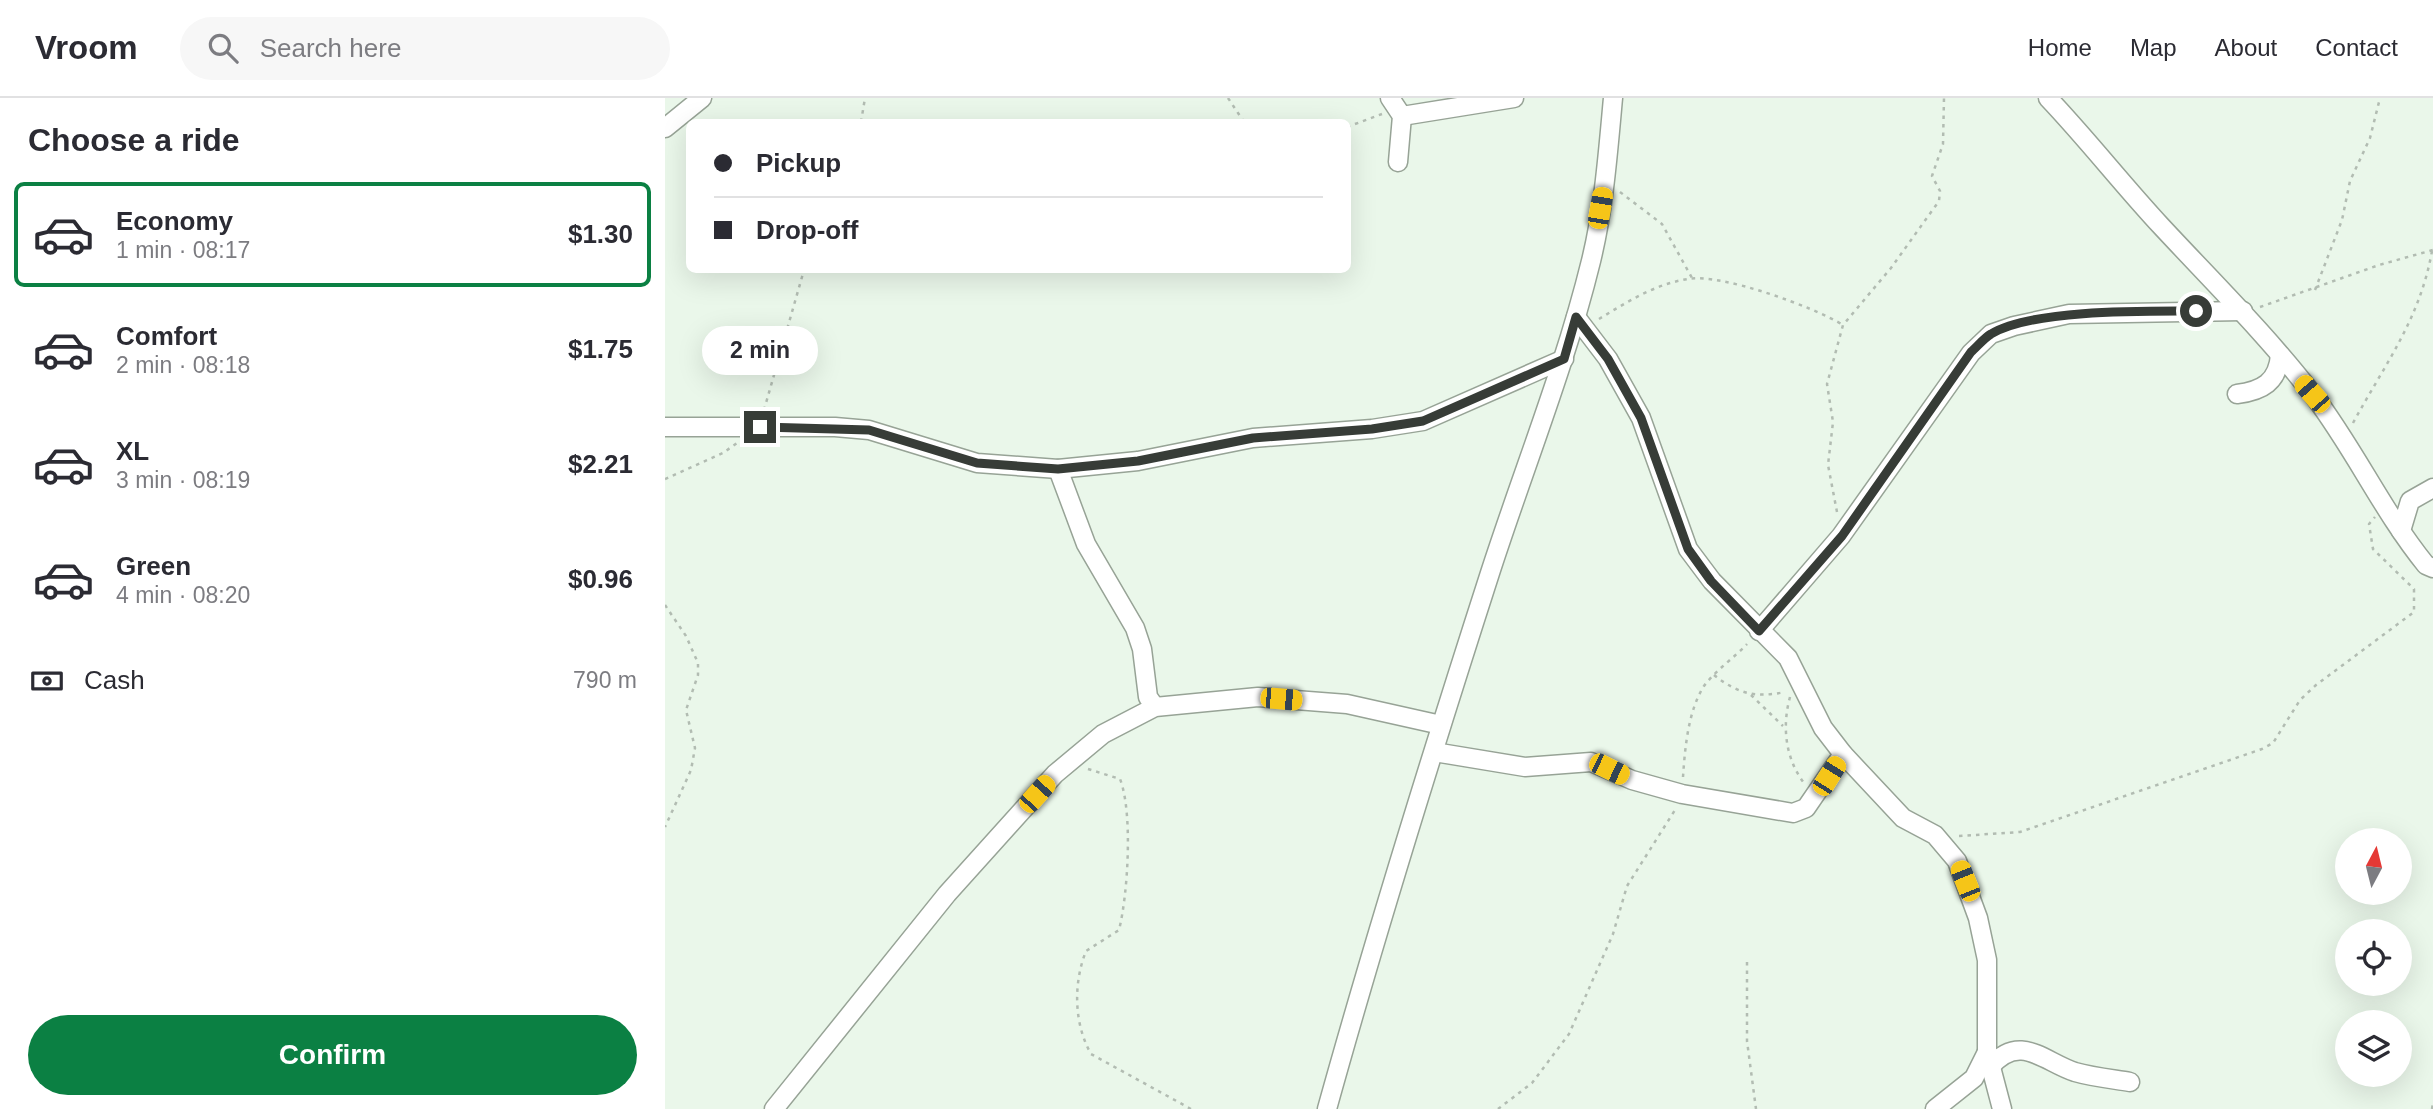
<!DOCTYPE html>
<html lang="en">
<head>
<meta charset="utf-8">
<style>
  body { margin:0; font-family:Helvetica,sans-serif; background:#f7f7f7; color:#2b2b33; height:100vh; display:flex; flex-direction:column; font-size:26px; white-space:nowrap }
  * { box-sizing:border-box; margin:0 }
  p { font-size:23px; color:#7c7c81 }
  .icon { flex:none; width:38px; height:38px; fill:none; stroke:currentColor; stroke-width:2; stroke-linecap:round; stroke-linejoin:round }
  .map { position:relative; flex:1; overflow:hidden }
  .side { display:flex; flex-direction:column; background:#fff; width:665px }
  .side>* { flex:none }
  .top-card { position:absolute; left:21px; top:21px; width:665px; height:154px; border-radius:10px; box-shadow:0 7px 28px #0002; display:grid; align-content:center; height:154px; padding:0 28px; background:#fff }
  .needle { width:46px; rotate:7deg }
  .buttons { position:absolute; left:1670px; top:730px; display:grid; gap:14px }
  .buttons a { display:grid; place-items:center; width:77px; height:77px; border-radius:50%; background:#fff; box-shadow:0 7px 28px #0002; font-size:35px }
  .end { position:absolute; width:32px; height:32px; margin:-16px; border:9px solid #373c37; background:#fff; box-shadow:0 0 0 4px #fff }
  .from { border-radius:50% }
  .bubble { position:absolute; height:49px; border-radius:24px; background:#fff; box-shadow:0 7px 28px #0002; font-size:23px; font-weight:600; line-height:49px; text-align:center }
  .car { position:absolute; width:21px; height:42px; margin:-21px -10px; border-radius:9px; box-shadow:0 0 5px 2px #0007; background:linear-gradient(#f5c518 24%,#345 0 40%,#f5c518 0 76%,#345 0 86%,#f5c518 0) }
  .top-card b { display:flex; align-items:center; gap:24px; height:66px; font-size:26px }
  .top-card b+b { border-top:2px solid #e1e1e2 }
  .top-card i { width:18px; height:18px; background:#2b2b33 }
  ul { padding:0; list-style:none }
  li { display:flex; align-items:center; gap:21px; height:105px; margin:0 14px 10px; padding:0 14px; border:4px solid transparent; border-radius:10px }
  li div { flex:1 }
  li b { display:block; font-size:26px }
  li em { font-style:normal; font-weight:600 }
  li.selected { border-color:#0b8043 }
  li>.icon { width:63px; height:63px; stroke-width:1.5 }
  h2 { padding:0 28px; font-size:32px; line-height:84px }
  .pay { display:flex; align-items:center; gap:18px; height:77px; padding:0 28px; font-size:26px }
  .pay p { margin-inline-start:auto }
  .button { display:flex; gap:14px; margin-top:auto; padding:14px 28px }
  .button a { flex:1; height:80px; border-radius:42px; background:#0b8043; color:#fff; font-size:28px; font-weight:600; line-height:80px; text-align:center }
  header { display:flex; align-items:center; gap:42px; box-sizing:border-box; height:98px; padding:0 35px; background:#fff; border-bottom:2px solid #e1e1e2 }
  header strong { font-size:33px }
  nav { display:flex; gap:38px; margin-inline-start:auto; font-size:24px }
  .search { width:490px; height:63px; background:#f7f7f7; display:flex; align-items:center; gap:18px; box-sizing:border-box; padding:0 24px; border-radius:38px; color:#7c7c81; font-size:26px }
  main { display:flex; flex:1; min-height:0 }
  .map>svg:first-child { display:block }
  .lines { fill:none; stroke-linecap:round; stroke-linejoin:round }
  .minor-casing { stroke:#97a396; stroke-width:21 }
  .path { stroke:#b2bcb2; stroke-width:2.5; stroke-dasharray:3.5 5; stroke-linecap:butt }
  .minor { stroke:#fff; stroke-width:18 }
  .route { stroke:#373c37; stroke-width:9 }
</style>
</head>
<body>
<header>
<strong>Vroom</strong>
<div class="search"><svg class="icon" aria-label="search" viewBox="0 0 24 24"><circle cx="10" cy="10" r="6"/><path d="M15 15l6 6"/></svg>Search here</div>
<nav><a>Home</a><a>Map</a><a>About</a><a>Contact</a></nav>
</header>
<main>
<section class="side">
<h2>Choose a ride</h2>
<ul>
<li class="selected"><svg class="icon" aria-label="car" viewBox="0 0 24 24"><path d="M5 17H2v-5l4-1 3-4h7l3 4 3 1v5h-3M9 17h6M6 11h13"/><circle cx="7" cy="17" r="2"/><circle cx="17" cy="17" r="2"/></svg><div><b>Economy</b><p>1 min · 08:17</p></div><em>$1.30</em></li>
<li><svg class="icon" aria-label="car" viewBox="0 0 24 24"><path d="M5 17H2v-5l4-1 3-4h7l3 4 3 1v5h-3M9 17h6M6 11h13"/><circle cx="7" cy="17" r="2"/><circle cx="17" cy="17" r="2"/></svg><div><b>Comfort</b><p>2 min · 08:18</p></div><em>$1.75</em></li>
<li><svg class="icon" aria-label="car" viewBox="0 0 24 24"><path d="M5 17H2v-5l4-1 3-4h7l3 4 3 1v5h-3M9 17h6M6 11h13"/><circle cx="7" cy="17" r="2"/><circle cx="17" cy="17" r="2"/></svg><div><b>XL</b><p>3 min · 08:19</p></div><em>$2.21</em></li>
<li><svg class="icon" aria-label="car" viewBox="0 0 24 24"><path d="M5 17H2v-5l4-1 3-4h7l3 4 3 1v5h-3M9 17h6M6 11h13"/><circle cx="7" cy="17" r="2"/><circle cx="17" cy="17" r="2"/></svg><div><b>Green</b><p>4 min · 08:20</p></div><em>$0.96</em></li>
</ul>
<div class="pay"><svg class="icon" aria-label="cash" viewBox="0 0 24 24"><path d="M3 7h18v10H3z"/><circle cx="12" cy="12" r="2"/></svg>Cash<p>790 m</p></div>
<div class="button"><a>Confirm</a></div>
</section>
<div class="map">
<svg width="1768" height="1011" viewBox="0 0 1768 1011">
  <rect width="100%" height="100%" fill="#eaf7ea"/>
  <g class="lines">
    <defs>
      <g id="minor">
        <polyline points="725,0 737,18 733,64"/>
        <path d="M1383,0c39,41 74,86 113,128 52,56 106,109 153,170 41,54 69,116 112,169l7,3"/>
        <polyline points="737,18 849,0"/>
        <polyline points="0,30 37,0"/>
        <polyline points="911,219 943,261 976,320 1023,451 1047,483 1123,560 1158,630 1178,656 1238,720 1270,737 1292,763 1313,820 1322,862 1322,954 1337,1011"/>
        <path d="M1572,296c25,-3 41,-12 43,-39"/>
        <polyline points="0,329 170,329 204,332 312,365 393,371 473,363 588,340 707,331 758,323 899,261"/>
        <polyline points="393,371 421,446 470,530 477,551 483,599 490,609"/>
        <polyline points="1736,433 1745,403 1768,390"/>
        <polyline points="1094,533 1176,438 1306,255 1326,236 1349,228 1404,216 1578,213"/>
        <polyline points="769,654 860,669 926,664 967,682 1017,696 1128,715 1141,710 1178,656"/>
        <path d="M1325,969c30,-35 54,-5 85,5 18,5 37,7 55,10"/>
        <polyline points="109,1011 282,796 390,676 438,636 490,609 593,599 682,606 776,627"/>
        <path d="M662,1011c50,-180 106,-359 163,-536 34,-105 75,-206 101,-312 13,-53 17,-109 22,-163"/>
        <polyline points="1270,1011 1309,980 1322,954"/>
      </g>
    </defs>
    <!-- minor casing -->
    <use href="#minor" class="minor-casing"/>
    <!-- path -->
    <g class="path">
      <polyline points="563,0 579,24"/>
      <polyline points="196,24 200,0"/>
      <polyline points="682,29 717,16"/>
      <polyline points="955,94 997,126 1027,180"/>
      <polyline points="1650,192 1677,122 1685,83 1705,40 1715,0"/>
      <polyline points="1595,209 1714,167 1768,152"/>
      <path d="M934,221c28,-17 56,-35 89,-40 33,-6 126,28 155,46"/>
      <polyline points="99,312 139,172"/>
      <path d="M1688,325c32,-59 67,-104 79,-172"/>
      <polyline points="0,381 58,355 72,345"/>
      <polyline points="1172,414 1163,367 1168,324 1162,286 1178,227 1226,170 1274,103 1275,93 1267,78 1278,46 1279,0"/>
      <polyline points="0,507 21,538 33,565 33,577 21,612 30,650 26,672 0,729"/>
      <path d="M1049,577c24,19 42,23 71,17"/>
      <polyline points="1086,597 1118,628"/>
      <path d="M1125,599c-8,29 -5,61 14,86"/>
      <path d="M423,671l32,10c13,33 8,115 -1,151l-33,21c-13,33 -12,73 5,103l100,55"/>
      <path d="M1018,679c2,-29 5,-66 21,-91 12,-16 30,-28 43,-42"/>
      <polyline points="1294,738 1355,734 1597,651 1608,645 1635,602 1651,587 1749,514 1749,491 1708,451 1704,426 1710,419"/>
      <polyline points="1082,864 1082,943 1091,1011"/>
      <polyline points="833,1011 867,985 904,936 948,836 962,788 1010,712"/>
      <polyline points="1767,1011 1768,1005"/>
    </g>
    <!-- minor -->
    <use href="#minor" class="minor"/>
  </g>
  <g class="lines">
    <!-- route -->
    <path class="route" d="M95,329l109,3 108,33 81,6 80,-8 115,-23 119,-9 51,-8 141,-62 12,-42 32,42 33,59 47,131 23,32 48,50 83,-95 129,-184c6,-5 13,-14 20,-18 41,-25 156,-23 205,-23"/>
  </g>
</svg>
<div class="buttons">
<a><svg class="needle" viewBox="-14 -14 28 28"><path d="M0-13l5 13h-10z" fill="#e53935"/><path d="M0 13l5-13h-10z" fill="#7c7c81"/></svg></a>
<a><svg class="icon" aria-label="locate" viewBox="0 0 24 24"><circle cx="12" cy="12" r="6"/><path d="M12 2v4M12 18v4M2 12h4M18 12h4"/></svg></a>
<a><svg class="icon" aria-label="layers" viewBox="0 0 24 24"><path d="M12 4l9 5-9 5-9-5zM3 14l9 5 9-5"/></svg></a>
</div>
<i class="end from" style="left:1531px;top:213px"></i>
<i class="end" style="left:95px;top:329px"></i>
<div class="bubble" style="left:37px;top:228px;width:116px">2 min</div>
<i class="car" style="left:935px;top:110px;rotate:10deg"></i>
<i class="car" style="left:1647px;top:296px;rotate:319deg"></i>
<i class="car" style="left:616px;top:601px;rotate:95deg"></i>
<i class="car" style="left:944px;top:671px;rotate:116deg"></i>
<i class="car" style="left:1164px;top:678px;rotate:32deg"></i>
<i class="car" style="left:372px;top:696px;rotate:42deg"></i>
<i class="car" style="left:1300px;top:783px;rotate:338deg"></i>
<div class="top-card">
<b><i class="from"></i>Pickup</b>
<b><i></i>Drop-off</b>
</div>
</div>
</main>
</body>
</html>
